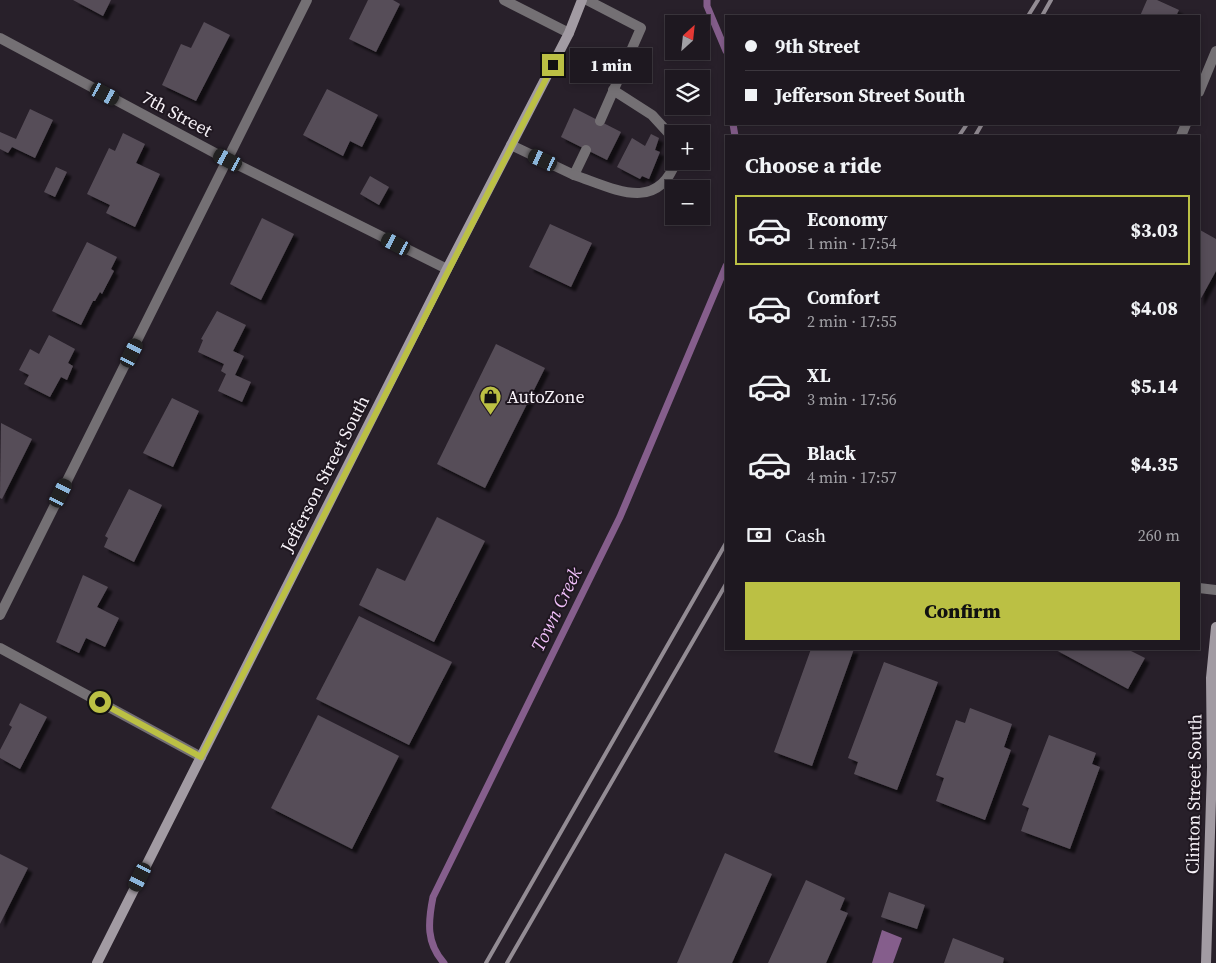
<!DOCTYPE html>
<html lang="en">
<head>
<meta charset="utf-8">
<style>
  body { margin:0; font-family:"Source Serif 4",serif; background:#2b252d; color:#f1f3f6; height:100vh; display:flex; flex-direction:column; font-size:19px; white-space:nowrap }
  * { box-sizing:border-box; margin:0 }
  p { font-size:16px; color:#a1a0a5 }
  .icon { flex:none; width:28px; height:28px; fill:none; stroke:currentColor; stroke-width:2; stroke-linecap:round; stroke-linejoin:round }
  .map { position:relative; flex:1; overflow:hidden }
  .sheet { position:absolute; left:725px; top:135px; width:475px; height:515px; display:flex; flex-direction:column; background:#1e1820; border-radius:0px; box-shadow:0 2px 8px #0003,0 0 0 1px #3c373e }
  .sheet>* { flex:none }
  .top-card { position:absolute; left:725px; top:15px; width:475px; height:110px; border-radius:0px; box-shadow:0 2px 8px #0003,0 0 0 1px #3c373e; display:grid; align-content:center; height:110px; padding:0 20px; background:#1e1820 }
  .needle { width:32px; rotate:27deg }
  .tools { position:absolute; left:665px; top:15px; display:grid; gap:10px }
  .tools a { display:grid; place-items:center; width:45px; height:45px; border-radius:0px; background:#1e1820; box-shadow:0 2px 8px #0003,0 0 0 1px #3c373e; font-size:25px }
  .end { position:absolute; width:22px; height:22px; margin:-11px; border:6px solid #bbc044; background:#111; box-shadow:0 0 0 2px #111 }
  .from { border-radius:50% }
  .bubble { position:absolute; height:35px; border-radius:0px; background:#1e1820; box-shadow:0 2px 8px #0003,0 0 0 1px #3c373e; font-size:16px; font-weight:800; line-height:35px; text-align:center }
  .car { position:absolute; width:15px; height:30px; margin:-15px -8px; border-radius:6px; box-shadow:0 0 4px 1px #0007; background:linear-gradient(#222 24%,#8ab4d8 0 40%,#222 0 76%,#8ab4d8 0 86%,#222 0) }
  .top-card b { display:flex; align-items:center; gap:18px; height:48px; font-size:19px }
  .top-card b+b { border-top:1px solid #3c373e }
  .top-card i { width:12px; height:12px; background:#f1f3f6 }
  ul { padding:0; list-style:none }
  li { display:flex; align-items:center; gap:15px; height:70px; margin:0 10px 8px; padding:0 10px; border:2px solid transparent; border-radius:0px }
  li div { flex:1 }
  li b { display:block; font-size:19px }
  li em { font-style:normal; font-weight:800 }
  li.on { border-color:#bbc044 }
  li>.icon { width:45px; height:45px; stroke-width:1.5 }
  h2 { padding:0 20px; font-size:22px; line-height:60px }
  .pay { display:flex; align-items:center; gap:12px; height:55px; padding:0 20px; font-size:19px }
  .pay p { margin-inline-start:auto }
  .action { display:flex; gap:10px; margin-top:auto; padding:10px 20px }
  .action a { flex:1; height:58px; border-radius:0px; background:#bbc044; color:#111; font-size:20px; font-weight:800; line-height:58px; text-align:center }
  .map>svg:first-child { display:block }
  .water { fill:#855e8c }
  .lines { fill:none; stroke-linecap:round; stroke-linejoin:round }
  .stream { stroke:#855e8c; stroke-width:7 }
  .building { fill:#574e59; filter:url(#shadow) }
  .lane { stroke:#747074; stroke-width:10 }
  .street { stroke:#747074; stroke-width:10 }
  .secondary { stroke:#a29ba3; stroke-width:10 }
  .rail { stroke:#938c94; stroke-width:4 }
  .route { stroke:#bbc044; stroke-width:6 }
  .labels { text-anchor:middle; stroke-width:4; stroke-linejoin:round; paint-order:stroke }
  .street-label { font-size:18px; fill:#f7f2f8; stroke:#1f1720 }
  .poi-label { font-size:18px; fill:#f7f2f8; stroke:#1f1720; text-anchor:start }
  .water-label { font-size:19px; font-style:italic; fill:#efbff8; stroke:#1f1720 }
</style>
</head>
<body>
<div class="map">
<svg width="1216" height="963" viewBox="0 0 1216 963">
  <defs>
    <filter id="shadow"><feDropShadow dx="4.5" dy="4.5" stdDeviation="1" flood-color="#0009"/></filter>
  </defs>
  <rect width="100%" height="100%" fill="#28202a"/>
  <!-- water -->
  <polygon class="water" points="882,930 902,938 893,963 872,963"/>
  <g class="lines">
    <!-- stream -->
    <g class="stream">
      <polyline points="707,0 707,6 726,51"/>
      <polyline points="733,124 735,136"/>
      <path d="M444,963c-18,-20 -16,-41 -11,-66l187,-380 106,-251"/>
    </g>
  </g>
  <!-- building -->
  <g class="building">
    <polygon points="73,0 111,0 103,16"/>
    <polygon points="368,0 393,0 400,4 376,52 349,39"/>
    <polygon points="1147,0 1157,0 1179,10 1176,16 1140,16"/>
    <polygon points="204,22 230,35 196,101 162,85 181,44 191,48"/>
    <polygon points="327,89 378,115 362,147 350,141 343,156 303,135"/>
    <polygon points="574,108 621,132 607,160 561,137"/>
    <polygon points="30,109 53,120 35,158 12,147 8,153 0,149 0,132 16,139"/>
    <polygon points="123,133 145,144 136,163 160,174 135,227 106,213 110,205 87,194 109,148 115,151"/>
    <polygon points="651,134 659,138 655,150 660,152 649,179 642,176 640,179 617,167 632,138 645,146"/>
    <polygon points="56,167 67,172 55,197 44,192"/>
    <polygon points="370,176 389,187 379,205 360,194"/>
    <polygon points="262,218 294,234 261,300 230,284"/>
    <polygon points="550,224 592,243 571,287 529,267"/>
    <polygon points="1200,230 1216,239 1216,271 1199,302"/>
    <polygon points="87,242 117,257 111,269 114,271 102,294 100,292 95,301 93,301 81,325 52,311"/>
    <polygon points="217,311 246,325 233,351 244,356 235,375 251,382 242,402 218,391 226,374 221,371 224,364 198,352 203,340 201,339"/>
    <polygon points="49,335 75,349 68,363 73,366 67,380 61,377 50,397 24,384 29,375 19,370 30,349 39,354"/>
    <polygon points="496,344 545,368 485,488 437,464"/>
    <polygon points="172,398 199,411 173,467 143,453"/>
    <polygon points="1,423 32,439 2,499 0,498"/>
    <polygon points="129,489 162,505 134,562 104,547 108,538 105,536"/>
    <polygon points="437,517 485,541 434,642 359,605 377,568 405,581"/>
    <polygon points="83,575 108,587 97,607 119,618 105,647 86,638 79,653 56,642"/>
    <polygon points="359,616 452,662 409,745 316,699"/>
    <polygon points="811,649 854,649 812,766 774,752"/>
    <polygon points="1054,649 1127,649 1145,658 1128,689"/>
    <polygon points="884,662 938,682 897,790 854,774 858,762 848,758"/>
    <polygon points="20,703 47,717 20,769 0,758 0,750 12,727 9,725"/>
    <polygon points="970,708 1012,724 1004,747 1011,750 985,820 936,801 944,778 936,775 956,720 965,723"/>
    <polygon points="318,715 399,756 352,849 271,808"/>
    <polygon points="1049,735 1096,753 1092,764 1100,767 1070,849 1021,831 1029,808 1022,805"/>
    <polygon points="725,853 772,874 732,963 677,963"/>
    <polygon points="0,854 28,868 0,924"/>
    <polygon points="806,880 845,898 840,910 848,913 826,963 768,963"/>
    <polygon points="889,892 925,905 917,929 881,917"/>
    <polygon points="953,938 1004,958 1003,963 944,963"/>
  </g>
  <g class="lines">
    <!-- lane -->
    <g class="lane">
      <polyline points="587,0 641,28 600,121"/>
      <polyline points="613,90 652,115 674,139"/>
      <polyline points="511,145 574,175 586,150"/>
      <path d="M574,175c39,13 83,39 102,-14"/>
    </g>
    <!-- street -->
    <g class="street">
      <polyline points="504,0 569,33"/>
      <polyline points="0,38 228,160 447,269"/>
      <polyline points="1199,92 1216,51"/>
      <polyline points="1181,136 1186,124"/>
      <polyline points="1199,588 1216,590"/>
      <polyline points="0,615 307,0"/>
      <polyline points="0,648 201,757"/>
    </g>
    <!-- secondary -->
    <g class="secondary">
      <polyline points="97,963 447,269 569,33 582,0"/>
      <polyline points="1206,963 1212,767 1211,678 1216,627"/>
    </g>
    <!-- rail -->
    <g class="rail">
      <polyline points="1028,16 1038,0"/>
      <polyline points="1042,16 1051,0"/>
      <polyline points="959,136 967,124"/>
      <polyline points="975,136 982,124"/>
      <polyline points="486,963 726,543"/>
      <polyline points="507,963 726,584"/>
    </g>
  </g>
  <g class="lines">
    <!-- route -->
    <polyline class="route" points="100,702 201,757 553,65"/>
  </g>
  <!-- icons -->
  <defs>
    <symbol id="shop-pin" viewBox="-11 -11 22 30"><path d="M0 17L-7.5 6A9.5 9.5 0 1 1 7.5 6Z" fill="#bbc044" stroke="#1f1720"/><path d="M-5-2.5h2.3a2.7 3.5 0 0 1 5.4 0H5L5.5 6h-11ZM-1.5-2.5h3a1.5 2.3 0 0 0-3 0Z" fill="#111"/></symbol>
  </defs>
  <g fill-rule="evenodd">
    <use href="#shop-pin" x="478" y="384" width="25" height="34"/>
  </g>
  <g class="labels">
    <!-- street labels -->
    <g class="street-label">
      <text transform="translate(177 114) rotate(28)" y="6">7th Street</text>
      <text transform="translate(325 474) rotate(-63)" y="6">Jefferson Street South</text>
      <text transform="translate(1194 794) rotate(-89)" y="6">Clinton Street South</text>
    </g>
    <!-- poi labels -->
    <g class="poi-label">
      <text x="507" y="403">AutoZone</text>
    </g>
    <!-- water labels -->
    <g class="water-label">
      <text transform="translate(556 609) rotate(-64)" y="7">Town Creek</text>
    </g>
  </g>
</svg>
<div class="tools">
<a><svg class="needle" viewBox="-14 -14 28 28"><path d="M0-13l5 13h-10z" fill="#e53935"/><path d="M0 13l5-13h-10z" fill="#a1a0a5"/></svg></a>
<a><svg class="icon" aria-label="layers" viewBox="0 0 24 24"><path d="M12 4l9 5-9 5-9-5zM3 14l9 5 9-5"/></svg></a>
<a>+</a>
<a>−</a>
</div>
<i class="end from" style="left:100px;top:702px"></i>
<i class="end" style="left:553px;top:65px"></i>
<div class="bubble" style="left:570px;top:48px;width:82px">1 min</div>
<i class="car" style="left:105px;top:94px;rotate:118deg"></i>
<i class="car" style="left:228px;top:160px;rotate:298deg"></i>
<i class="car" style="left:543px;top:160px;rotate:295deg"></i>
<i class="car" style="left:396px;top:244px;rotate:297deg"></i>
<i class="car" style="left:132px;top:353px;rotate:27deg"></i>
<i class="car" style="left:61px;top:493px;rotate:27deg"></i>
<i class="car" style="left:140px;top:877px;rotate:207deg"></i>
<div class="top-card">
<b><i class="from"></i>9th Street</b>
<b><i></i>Jefferson Street South</b>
</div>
<section class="sheet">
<h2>Choose a ride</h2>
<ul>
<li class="on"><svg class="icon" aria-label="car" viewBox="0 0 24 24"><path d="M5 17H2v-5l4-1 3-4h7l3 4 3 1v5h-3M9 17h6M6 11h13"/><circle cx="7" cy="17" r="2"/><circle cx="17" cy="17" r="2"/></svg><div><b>Economy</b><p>1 min · 17:54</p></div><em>$3.03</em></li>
<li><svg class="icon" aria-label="car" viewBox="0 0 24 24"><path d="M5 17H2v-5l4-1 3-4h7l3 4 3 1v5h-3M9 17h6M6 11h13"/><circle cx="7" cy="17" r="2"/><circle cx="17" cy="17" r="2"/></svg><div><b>Comfort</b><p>2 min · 17:55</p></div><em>$4.08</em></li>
<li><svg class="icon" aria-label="car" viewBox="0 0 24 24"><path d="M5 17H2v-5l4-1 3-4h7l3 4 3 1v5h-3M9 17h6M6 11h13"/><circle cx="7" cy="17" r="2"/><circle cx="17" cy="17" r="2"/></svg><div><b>XL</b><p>3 min · 17:56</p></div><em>$5.14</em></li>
<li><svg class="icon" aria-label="car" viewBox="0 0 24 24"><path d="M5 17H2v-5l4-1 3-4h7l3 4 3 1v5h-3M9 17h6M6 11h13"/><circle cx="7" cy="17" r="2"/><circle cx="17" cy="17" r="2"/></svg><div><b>Black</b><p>4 min · 17:57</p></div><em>$4.35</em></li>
</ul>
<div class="pay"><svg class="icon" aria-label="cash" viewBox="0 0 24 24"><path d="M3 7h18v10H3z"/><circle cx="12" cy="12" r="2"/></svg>Cash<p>260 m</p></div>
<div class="action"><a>Confirm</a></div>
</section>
</div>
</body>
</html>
